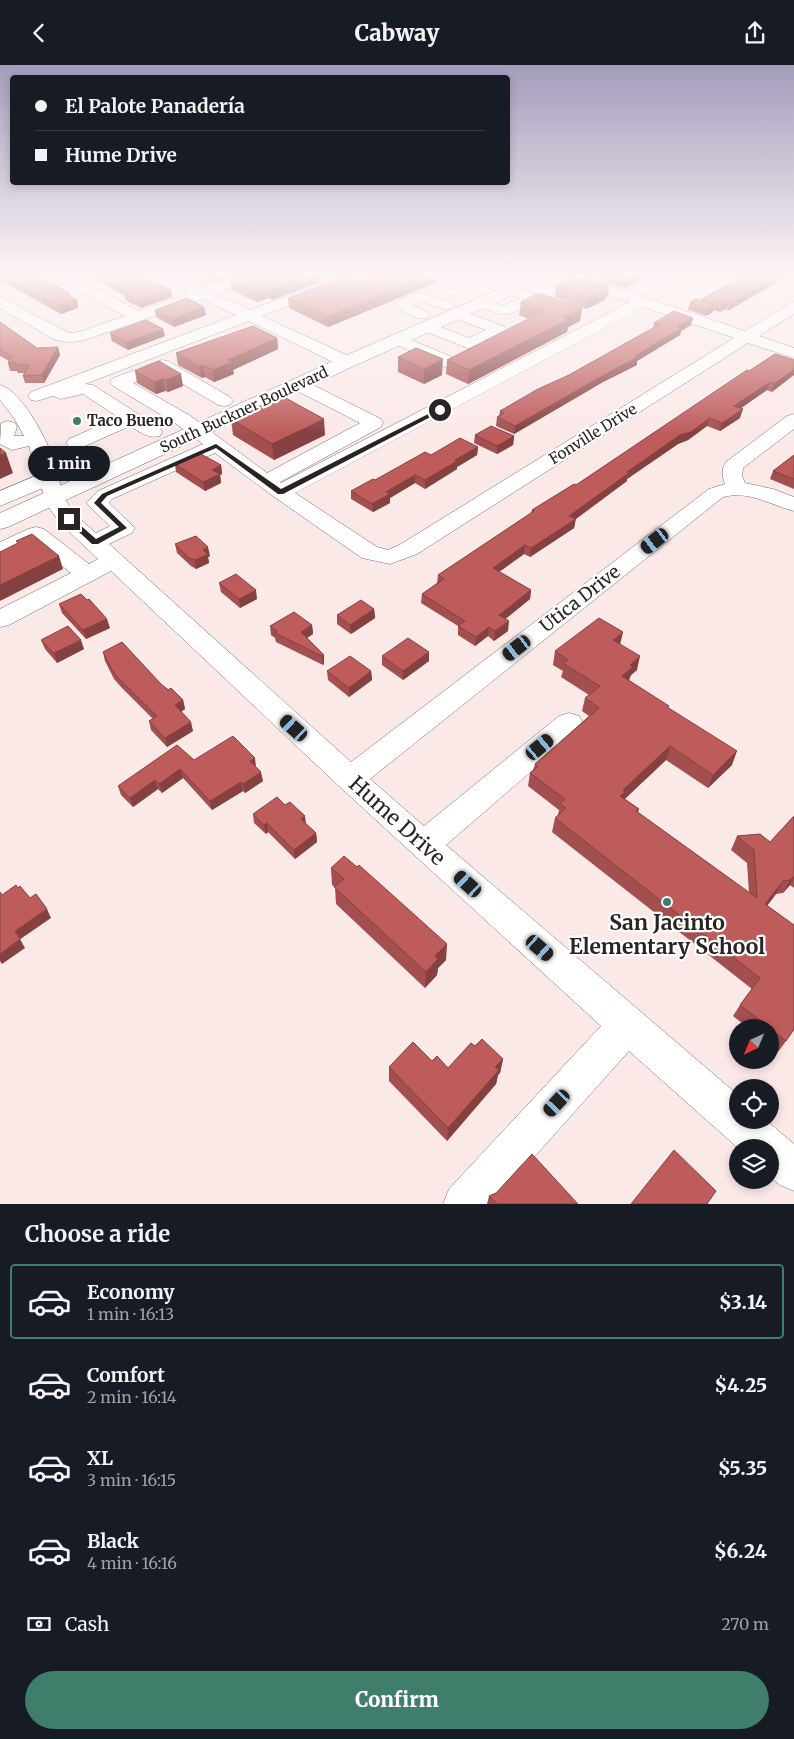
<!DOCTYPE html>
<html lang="en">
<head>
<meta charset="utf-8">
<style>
  body { margin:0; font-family:Merriweather,serif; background:#242831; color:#f1f3f6; height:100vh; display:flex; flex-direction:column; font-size:19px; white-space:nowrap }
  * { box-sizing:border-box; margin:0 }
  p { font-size:16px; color:#9ea1a6 }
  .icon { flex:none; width:28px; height:28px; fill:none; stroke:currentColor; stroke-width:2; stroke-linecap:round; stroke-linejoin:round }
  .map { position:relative; height:1139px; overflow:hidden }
  .panel { display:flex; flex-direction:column; background:#171b24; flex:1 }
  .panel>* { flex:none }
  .guide { position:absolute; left:10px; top:10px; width:500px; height:110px; border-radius:5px; box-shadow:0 2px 8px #0003; display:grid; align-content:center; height:110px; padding:0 25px; background:#171b24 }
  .needle { width:32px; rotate:224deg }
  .controls { position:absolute; left:729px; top:954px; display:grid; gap:10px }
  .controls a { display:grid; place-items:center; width:50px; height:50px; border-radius:50%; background:#171b24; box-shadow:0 2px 8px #0003; font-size:25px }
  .end { position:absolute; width:22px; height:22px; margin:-11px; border:6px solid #292323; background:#fff; box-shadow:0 0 0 2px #fff }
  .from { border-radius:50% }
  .bubble { position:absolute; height:35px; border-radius:18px; background:#171b24; box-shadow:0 2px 8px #0003; font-size:16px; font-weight:800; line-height:35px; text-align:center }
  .car { position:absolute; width:15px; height:30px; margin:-15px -8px; border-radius:6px; box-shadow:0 0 4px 1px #0007; background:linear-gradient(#222 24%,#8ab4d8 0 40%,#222 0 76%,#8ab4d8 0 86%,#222 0) }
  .guide b { display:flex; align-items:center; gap:18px; height:48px; font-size:19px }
  .guide b+b { border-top:1px solid #363941 }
  .guide i { width:12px; height:12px; background:#f1f3f6 }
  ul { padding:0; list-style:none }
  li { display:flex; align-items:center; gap:15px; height:75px; margin:0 10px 8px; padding:0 15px; border:2px solid transparent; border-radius:5px }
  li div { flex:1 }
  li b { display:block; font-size:19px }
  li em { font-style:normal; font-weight:800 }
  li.selected { border-color:#3f7e6b }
  li>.icon { width:45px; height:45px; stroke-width:1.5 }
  h2 { padding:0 25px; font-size:22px; line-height:60px }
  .pay { display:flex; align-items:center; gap:12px; height:55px; padding:0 25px; font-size:19px }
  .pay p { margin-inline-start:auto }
  .primary-button { display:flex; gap:10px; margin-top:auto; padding:10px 25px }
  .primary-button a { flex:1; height:58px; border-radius:30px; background:#3f7e6b; color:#fff; font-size:20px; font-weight:800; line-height:58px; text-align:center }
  header { display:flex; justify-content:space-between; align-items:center; height:65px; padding:0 25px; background:#171b24; font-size:22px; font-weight:800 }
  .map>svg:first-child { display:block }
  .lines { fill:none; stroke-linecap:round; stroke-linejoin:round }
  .minor-casing { stroke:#786968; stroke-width:1 }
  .major-casing { stroke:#786968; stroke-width:1 }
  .minor { fill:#fff; fill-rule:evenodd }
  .major { fill:#fff; fill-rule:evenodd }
  .wall { fill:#a34f4f }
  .shaded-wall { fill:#854040 }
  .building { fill:#be5c5c; stroke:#854040 }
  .route { fill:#292323 }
  .poi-dot { fill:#3f7e6b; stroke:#fff; stroke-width:2 }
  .labels { text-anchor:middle; stroke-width:4.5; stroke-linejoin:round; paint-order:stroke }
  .far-street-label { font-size:15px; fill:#292323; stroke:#fff }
  .far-poi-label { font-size:15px; font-weight:bold; fill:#292323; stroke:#fff; text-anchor:start }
  .street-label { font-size:18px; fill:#292323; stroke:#fff }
  .near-street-label { font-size:21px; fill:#292323; stroke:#fff }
  .near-poi-label { font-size:21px; font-weight:bold; fill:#292323; stroke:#fff }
</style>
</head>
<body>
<header><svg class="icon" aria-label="back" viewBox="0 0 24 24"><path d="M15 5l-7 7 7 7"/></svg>Cabway<svg class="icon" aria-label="share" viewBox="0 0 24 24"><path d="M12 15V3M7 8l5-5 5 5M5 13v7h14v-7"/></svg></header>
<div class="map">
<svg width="794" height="1139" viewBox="0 0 794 1139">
  <rect width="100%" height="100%" fill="#fbe9e8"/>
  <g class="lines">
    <defs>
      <g id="minor">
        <path d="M52,210h17l70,36 51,-18 -31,-15 -2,-3h18l28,13 39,-13h19l-2,3 -44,16 35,16 94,-35h19l-2,3 -99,38 91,42 2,4 -2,4h-12l-92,-45 -164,63 8,1 67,43 2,4 -2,4c-12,3 -20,-4 -30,-10l-47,21 -7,2 -7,-2 -3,-4 3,-4 49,-22 -35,-23 -22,5 -8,-3 -16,5 -6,-1 -3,-4 3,-4 205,-77 -34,-16 -114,40c-13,4 -22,4 -35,0l-53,-31v-11l69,36 10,-1 46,-16 -71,-38z"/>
        <path d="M431,210c11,-1 24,0 30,10l-2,3c-9,2 -17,-4 -26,-8z"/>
        <path d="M460,210h20l89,30 3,3 -3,3 -5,2 -30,-10c-30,14 -27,14 -58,3l-3,-3 3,-3 5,-2 22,8 17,-8 -58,-20z"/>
        <path d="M557,210h20l50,16 34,-16h17l-2,3 -35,18 104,35 44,-27 5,-2v12l-35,22 35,12v10l-46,-15 -331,211 -27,10 -28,-6 -89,-62 -58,-43 -103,46 -3,4 26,25 -3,5 -23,11 242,218 358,-273 16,-5c-3,-8 -4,-15 1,-22l61,-46 7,-2v15l-51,39 -1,8 3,7 28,6 21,8v14c-24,-6 -45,-21 -71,-14l-353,282 54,47 135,-110 10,-3 10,3 4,7 -4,7 -133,115 292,250v25h28l28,24v47l-14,-6 -10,-8v-30l-32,1 -109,-97 -137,153h-49l6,-15 152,-163 -261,-239 -229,-216 -102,54 -9,2v-18l71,-36 -37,-30 -34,15v-16l28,-13 8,-2 8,2 45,35 9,-5 -38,-36 -13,-18 -18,-59 -17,4 -12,-6 1,-21 7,-2 7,2 2,4 -3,9h10l-10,-18 -14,-18v-15c21,5 46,53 53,73 6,14 6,31 14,44 6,12 19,22 29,31l14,-7 -24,-23 12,-12 105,-47 -28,-21 -62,-37 -3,-4 3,-4 49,-18 6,1 62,36 3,4 -3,4 -6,1 -6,-1 -57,-34 -28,12 56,32 78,58 93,-50 -67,-34 -3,-4 3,-4 6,-1 6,1 76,38 2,4 -2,4 -101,55 1,1 349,-181 -71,-24zM644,242l90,31 -333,206 -13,6 -11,-3 -82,-54z"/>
        <polygon points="421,227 451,237 454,240 451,243 446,245 421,236 412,240 427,247 430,250 427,253 417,253 401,246 396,238 399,235"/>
        <polygon points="457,244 505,262 507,265 505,268 470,284 422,265 420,262 422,259 428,257 469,273 486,265 452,252 449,249 452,246"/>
        <polygon points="399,270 457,294 459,298 457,302 445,302 393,278 391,275 393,272"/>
      </g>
      <g id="major">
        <polygon points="532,210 552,210 550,213 354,301 8,462 0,464 0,448 340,293"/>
        <polygon points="97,385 105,387 108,392 105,397 0,441 0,426"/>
      </g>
    </defs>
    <!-- minor casing -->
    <use href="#minor" class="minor-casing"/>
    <!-- major casing -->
    <use href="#major" class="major-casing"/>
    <!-- minor -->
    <use href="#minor" class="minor"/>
    <!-- major -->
    <use href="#major" class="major"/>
  </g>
  <!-- wall -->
  <g class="wall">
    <polygon points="0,210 37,210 69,228 71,232 77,235 78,243 61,249 0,215"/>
    <polygon points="88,210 139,210 172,232 141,243 125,235 125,231 102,218 101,217"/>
    <polygon points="197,210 237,210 214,217"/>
    <polygon points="247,210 326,210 326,215 272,235 269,233 257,237 231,225 230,216"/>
    <polygon points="378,210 435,210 435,218 328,262 289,243 288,233 358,218"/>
    <polygon points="601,210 651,210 624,223 600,215"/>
    <polygon points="753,210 790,210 729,245 725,244 720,247 713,245 713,247 706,251 688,245 690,237 702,236 702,234"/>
    <polygon points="556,221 608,231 605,233 605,235 586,244 555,232"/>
    <polygon points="521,237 582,243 580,256 568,262 567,267 468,319 446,309 447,295 529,254 519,250"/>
    <polygon points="204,242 206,250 174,262 156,252 155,245"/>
    <polygon points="0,257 37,283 60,290 44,318 25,318 23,311 24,308 18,308 17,306 10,306 8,298 9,296 0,291"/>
    <polygon points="654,258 691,260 681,266 680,270 637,296 637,300 603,317 514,369 496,361 497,352 499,351 500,346 569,310 653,263"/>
    <polygon points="110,268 165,271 128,285 112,276"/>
    <polygon points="277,273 278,284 233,305 234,309 214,317 205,312 202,313 178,300 176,288"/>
    <polygon points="398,292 442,310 424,319 398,307"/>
    <polygon points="794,295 772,327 767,325 740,344 740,353 720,366 707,361 688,375 678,379 627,414 627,416 575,454 574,463 530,492 524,489 499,507 531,525 530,534 505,554 508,566 494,576 488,571 475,581 458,570 458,561 421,538 422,529 437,518 438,510 531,448 532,445 576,420 749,306"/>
    <polygon points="159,296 183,321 168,327 165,326 156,329 137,318 135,306"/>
    <polygon points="231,354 325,370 274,395 233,370"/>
    <polygon points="475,370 514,371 513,380 497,389 474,378"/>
    <polygon points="478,382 477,390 457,402 457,404 425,424 415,418 390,433 390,438 373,447 351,434 351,426 431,390"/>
    <polygon points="794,390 794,424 770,414 773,406"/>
    <polygon points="175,399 221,400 222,409 220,410 221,418 205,426 176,407"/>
    <polygon points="175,479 210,491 208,492 209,498 196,504 191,501 177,488"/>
    <polygon points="219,518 257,534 240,543 221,527"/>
    <polygon points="87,535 110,563 86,574 62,548 59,539"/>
    <polygon points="374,544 375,553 351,569 337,559 337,550"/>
    <polygon points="312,560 313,569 307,573 324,590 324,599 323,600 276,577 275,573 271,570 270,561"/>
    <polygon points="41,575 84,584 57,598 45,584"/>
    <polygon points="620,579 637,605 631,610 629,615 668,643 732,700 708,723 666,695 625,734 639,744 638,747 749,828 747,798 731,785 737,771 770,777 794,751 794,823 790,820 783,828 776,829 767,841 794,965 778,987 770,981 770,962 747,962 733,951 740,940 752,924 552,767 555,753 558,750 559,745 528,721 530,708 533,705 535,699 589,651 582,646 585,633 589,630 561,612 563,606 553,600 555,586"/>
    <polygon points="103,587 161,619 183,635 185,644 181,647 193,666 167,682 151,665 149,656 153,654 121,622 114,614 105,596"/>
    <polygon points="429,587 429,596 403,615 382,600 382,591"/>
    <polygon points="327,606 371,606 372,615 349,632 328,615"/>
    <polygon points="194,695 256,702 263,716 245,728 243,726 212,745 183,713 162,728 158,724 133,742 121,730 118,721"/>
    <polygon points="285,740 316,768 317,777 295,794 268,767 266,769 254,758 253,749"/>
    <polygon points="331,803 446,895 438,903 437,910 425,923 336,839 335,822 332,820"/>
    <polygon points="475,981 503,994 500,1008 498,1010 496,1019 447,1076 389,1016 389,1002 432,996 448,1003"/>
    <polygon points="489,1131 578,1139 487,1139"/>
  </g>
  <!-- shaded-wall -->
  <g class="shaded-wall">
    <polygon points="213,210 237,210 214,217"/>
    <polygon points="314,210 326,210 326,215 272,235 271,225"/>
    <polygon points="433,210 435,210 435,218 328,262 327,252"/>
    <polygon points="632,210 651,210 624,223 626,212"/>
    <polygon points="779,210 790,210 729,245 731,238"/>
    <polygon points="609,221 608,231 605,233 605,235 586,244 588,233"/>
    <polygon points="268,224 269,233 257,237 256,228"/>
    <polygon points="171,225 172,232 141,243 139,236"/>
    <polygon points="69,228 71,235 65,229"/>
    <polygon points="77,235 78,243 61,249 59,241"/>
    <polygon points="727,237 725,244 720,247 722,240"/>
    <polygon points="714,240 713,247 706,251 708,244"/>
    <polygon points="204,242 206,250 174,262 173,254"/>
    <polygon points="582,243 580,256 568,262 567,267 468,319 469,305 563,252"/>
    <polygon points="693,253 691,260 681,266 680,270 637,296 637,300 603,317 514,369 515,361 635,291 678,261"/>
    <polygon points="163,264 165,271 128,285 126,277"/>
    <polygon points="277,273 278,284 233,305 234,309 214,317 213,305 228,295"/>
    <polygon points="58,282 60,290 44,318 42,310"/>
    <polygon points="443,294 442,310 424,319 424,304"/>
    <polygon points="203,300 205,312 202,313 200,302"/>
    <polygon points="794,304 794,310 772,327 774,319"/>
    <polygon points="181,309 183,321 168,327 166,315"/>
    <polygon points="163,314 165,326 156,329 154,317"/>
    <polygon points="770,317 767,325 732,349 734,341"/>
    <polygon points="743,344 740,353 720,366 722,358"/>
    <polygon points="710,353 707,361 688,375 678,379 627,414 627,416 568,460 569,451 627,407 680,370"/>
    <polygon points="324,354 325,370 274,395 272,379"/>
    <polygon points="514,371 513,380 497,389 497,381"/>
    <polygon points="478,382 477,390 457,402 457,404 425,424 425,415 455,395"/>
    <polygon points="6,388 13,408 0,414 0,390"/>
    <polygon points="221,400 222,409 220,410 221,418 205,426 203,417 212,405"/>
    <polygon points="415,410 415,418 390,433 390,438 373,447 372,439 386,427"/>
    <polygon points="576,454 574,463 530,492 531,483"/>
    <polygon points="525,480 524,489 492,512 493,503"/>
    <polygon points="208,482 210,491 208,492 209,498 196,504 195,495 203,485"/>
    <polygon points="59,491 63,504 0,536 0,520"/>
    <polygon points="256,525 257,534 240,543 239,534"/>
    <polygon points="531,525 530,534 498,560 499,550"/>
    <polygon points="374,544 375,553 351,569 350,560"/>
    <polygon points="107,554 110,563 86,574 83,565"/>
    <polygon points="509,556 508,566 494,576 495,566"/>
    <polygon points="312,560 313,569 302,576 301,567"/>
    <polygon points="489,562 488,571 475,581 476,572"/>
    <polygon points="623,567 620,580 613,575"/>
    <polygon points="81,575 84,584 57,598 54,588"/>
    <polygon points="429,587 429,596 403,615 403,606"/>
    <polygon points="324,590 324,599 323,600 322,591"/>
    <polygon points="640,591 637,605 631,610 629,615 622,611 630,600"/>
    <polygon points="371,606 372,615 349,632 349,623"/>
    <polygon points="183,635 185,644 177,649 175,640"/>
    <polygon points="191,657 193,666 167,682 165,673"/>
    <polygon points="670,681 666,695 622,736 620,731 623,725"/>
    <polygon points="737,686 732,700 708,723 713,710"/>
    <polygon points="255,693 256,702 251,705 250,696"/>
    <polygon points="180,704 183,713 162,728 159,719"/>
    <polygon points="261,707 263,716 245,728 243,719"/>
    <polygon points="155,715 158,724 133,742 130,733"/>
    <polygon points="241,717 243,726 212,745 210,736"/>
    <polygon points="305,751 306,760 301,754"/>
    <polygon points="267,758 268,767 266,769 264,760"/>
    <polygon points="316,768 317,777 295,794 294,785"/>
    <polygon points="794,811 794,813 790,820 783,828 790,815"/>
    <polygon points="783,816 776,829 758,852 765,839"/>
    <polygon points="47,844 51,853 19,875 15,866"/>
    <polygon points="20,874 25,883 2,899 0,896 0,889"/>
    <polygon points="447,879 446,895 438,903 437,910 425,923 426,907 435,891"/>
    <polygon points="503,994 500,1008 498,1010 496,1019 447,1076 448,1063 495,1002"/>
  </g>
  <!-- building -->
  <g class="building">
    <polygon points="1,210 37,210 69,228 65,229 77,235 59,241"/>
    <polygon points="100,210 139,210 171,225 139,236 124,228 128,227 100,211 102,211"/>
    <polygon points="247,210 314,210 271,225 268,224 256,228 230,216"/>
    <polygon points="378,210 433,210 327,252 288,233 343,212 358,218"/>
    <polygon points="617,210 632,210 626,212"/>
    <polygon points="746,210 779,210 731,238 727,237 722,240 702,234"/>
    <polygon points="573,213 579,215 585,213 609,221 604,223 606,224 588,233 556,221"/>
    <polygon points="538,228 582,243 563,252 569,254 469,305 447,295 544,246 521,237"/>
    <polygon points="187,233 204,242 173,254 155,245"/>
    <polygon points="696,234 714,240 708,244 690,237"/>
    <polygon points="674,246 693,253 678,261 682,263 635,291 638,292 604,310 515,361 497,352 504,348 500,346 538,324 569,310 660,259 654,258"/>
    <polygon points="146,255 163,264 126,277 110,268"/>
    <polygon points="0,257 37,283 58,282 42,310 23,311 29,300 15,300 17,298 8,298 12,292 0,284"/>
    <polygon points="253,261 277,273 228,295 232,297 213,305 203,300 200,302 176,288"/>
    <polygon points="416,283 443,294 424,304 398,292"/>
    <polygon points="775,289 794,295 794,304 774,319 770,317 734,341 743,344 722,358 710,353 691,367 680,370 627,407 629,408 569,451 576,454 531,483 525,480 493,503 531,525 499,550 509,556 495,566 489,562 476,572 458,561 465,556 422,529 444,514 438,510 534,446 532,445 574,419 576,420 747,305 749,306"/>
    <polygon points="159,296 181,309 166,315 163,314 154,317 135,306"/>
    <polygon points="282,331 324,354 272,379 231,354"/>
    <polygon points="491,361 514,371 497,381 475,370"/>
    <polygon points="460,373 478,382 455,395 457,396 425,415 415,410 386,427 390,429 372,439 351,426 373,414 375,415 425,387 431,390"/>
    <polygon points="0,383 6,388 0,390"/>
    <polygon points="199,388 221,400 212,405 220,409 203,417 175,399"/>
    <polygon points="794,390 794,414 773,406"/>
    <polygon points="32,469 59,491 0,520 0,487 18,478 16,476"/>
    <polygon points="196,471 208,482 203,485 208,489 195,495 189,493 175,479"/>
    <polygon points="236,509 256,525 239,534 219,518"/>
    <polygon points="81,529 87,535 89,534 107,554 83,565 59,539"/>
    <polygon points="361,535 374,544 350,560 337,550"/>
    <polygon points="294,547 312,560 301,567 324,590 322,591 275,568 277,566 270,561"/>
    <polygon points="599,553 623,567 613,575 640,591 630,600 633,602 622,611 669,641 667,642 737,686 713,710 670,681 623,725 625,727 620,731 639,744 636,746 757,833 754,785 737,771 760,769 770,777 794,751 794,811 790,815 783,816 765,839 794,860 794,964 786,976 740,940 760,913 555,753 566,743 560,739 565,734 530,708 538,702 535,699 599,643 585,633 600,621 564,599 568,595 555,586"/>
    <polygon points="68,561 81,575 54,588 41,575"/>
    <polygon points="408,573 429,587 403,606 382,591"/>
    <polygon points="122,577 161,619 168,625 171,623 183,635 175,640 191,657 165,673 149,656 157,651 118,613 112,605 103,587"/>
    <polygon points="350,591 371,606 349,623 327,606"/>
    <polygon points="233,671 255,693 250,696 261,707 243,719 241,717 210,736 180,704 159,719 155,715 130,733 118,721 177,680 194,695"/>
    <polygon points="277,732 285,740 290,737 305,751 301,754 316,768 294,785 267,758 264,760 253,749"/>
    <polygon points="344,791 357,802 359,800 447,879 435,891 438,894 426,907 334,822 344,814 331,803"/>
    <polygon points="16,820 18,823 20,821 30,833 36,829 47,844 15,866 20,874 0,889 0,827 2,830"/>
    <polygon points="482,974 503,994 495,1002 499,1005 448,1063 389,1002 413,977 432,996 437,991 448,1003 471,978 475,981"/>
    <polygon points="674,1085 716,1126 707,1139 631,1139"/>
    <polygon points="532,1089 578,1139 497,1139 489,1131 496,1128"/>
  </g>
  <!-- sky -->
  <linearGradient id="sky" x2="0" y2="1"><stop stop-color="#a49cbb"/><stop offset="0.57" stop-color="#fdf5f5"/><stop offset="1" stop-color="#fdf5f5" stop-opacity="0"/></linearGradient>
  <rect width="794" height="369" fill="url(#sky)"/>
  <!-- route -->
  <polygon class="route" points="440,343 442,346 283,429 278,429 216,383 107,431 101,438 127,463 98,479 92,479 65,454 71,452 96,474 119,462 94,438 102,429 216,379 281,424"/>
  <!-- markers -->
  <g class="poi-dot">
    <circle cx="77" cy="356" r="5"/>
    <circle cx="667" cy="837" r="5"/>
  </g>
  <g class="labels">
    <!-- far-street labels -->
    <g class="far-street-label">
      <text transform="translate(244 345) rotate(-25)" y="5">South Buckner Boulevard</text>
      <text transform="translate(593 369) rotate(-32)" y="5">Fonville Drive</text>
    </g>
    <!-- far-poi labels -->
    <g class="far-poi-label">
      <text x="87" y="361">Taco Bueno</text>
    </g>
    <!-- street labels -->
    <g class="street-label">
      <text transform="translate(580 534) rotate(-38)" y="6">Utica Drive</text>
    </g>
    <!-- near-street labels -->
    <g class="near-street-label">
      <text transform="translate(397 756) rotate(42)" y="7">Hume Drive</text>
    </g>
    <!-- near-poi labels -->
    <g class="near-poi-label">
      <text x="667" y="865">San Jacinto<tspan x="667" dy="24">Elementary School</tspan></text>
    </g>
  </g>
</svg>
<div class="controls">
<a><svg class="needle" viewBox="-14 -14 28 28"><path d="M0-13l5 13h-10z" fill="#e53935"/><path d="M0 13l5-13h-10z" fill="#9ea1a6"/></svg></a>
<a><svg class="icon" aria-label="locate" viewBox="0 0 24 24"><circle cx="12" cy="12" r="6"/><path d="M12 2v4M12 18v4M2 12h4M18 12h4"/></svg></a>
<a><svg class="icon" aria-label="layers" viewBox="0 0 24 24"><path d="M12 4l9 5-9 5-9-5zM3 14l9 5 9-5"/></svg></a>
</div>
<i class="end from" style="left:440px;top:345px"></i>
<i class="end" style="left:69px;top:454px"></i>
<div class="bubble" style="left:28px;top:381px;width:82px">1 min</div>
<i class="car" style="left:655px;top:476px;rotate:232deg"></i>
<i class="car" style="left:517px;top:583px;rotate:232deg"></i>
<i class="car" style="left:294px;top:663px;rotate:312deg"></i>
<i class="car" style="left:540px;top:682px;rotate:50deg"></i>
<i class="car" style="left:468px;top:819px;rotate:312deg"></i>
<i class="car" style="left:540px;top:883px;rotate:131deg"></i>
<i class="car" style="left:557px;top:1038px;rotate:223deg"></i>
<div class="guide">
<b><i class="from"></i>El Palote Panadería</b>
<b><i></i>Hume Drive</b>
</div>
</div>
<section class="panel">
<h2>Choose a ride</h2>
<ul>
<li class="selected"><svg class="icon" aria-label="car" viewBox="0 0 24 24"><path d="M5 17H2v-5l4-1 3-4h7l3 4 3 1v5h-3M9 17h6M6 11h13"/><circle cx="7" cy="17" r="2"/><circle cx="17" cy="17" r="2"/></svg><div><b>Economy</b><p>1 min · 16:13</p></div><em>$3.14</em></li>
<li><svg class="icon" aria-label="car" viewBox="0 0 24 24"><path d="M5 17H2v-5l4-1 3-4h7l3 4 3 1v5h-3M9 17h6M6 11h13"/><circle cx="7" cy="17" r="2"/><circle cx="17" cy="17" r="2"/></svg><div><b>Comfort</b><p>2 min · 16:14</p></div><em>$4.25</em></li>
<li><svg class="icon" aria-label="car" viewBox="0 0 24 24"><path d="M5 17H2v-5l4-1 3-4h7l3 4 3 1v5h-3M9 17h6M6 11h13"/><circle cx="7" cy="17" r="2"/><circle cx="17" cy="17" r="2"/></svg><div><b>XL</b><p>3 min · 16:15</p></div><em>$5.35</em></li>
<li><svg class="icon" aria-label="car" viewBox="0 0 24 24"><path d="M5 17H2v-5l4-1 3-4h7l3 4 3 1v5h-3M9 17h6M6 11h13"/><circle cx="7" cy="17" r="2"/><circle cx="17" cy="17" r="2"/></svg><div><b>Black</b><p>4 min · 16:16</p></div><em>$6.24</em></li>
</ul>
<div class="pay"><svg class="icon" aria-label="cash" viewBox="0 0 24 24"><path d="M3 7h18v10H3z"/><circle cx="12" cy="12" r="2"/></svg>Cash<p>270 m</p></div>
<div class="primary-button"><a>Confirm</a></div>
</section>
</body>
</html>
